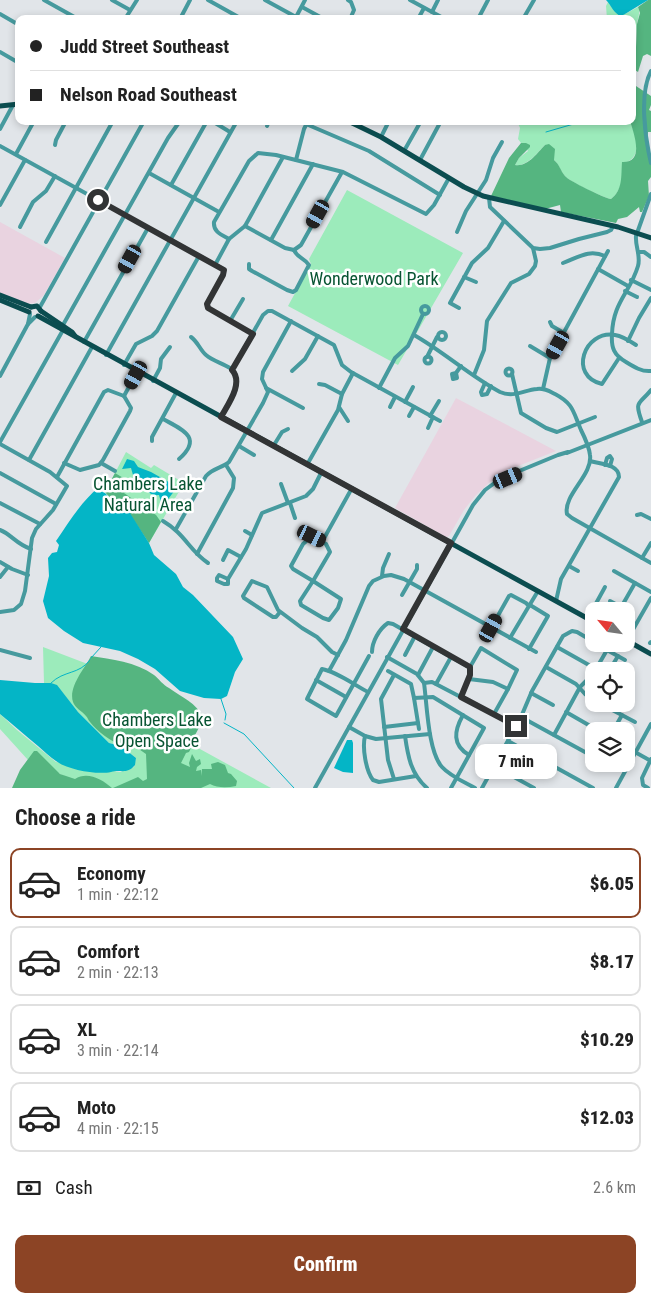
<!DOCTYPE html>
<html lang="en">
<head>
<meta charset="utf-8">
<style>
  body { margin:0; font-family:"Roboto Condensed",sans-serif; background:#f6f6f6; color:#222; height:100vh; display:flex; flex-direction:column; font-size:19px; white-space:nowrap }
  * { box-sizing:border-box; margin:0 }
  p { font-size:16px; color:#767676 }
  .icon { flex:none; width:28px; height:28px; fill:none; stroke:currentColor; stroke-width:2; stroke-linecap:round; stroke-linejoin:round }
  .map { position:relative; height:788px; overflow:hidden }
  .panel { display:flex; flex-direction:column; background:#fff; flex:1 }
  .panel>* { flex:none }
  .guide { position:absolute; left:15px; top:15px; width:621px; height:110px; border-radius:10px; box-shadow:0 2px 8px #0003; display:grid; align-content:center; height:110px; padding:0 15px; background:#fff }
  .needle { width:32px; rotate:299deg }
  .controls { position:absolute; left:585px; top:602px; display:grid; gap:10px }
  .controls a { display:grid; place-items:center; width:50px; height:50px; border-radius:10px; background:#fff; box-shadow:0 2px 8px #0003; font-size:25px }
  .end { position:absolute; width:22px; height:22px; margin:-11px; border:6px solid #323435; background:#fff; box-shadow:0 0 0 2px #fff }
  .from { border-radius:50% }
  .bubble { position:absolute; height:35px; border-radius:10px; background:#fff; box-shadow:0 2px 8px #0003; font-size:16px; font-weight:800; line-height:35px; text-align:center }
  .car { position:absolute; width:15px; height:30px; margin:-15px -8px; border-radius:6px; box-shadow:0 0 4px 1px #0007; background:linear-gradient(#222 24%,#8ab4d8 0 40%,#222 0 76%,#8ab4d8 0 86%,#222 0) }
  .guide b { display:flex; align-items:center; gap:18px; height:48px; font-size:19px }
  .guide b+b { border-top:1px solid #e0e0e0 }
  .guide i { width:12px; height:12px; background:#222 }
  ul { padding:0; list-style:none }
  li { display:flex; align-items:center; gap:15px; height:70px; margin:0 10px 8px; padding:0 5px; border:2px solid #e0e0e0; border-radius:10px }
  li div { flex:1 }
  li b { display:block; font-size:19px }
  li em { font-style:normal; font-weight:800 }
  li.on { border-color:#8c4425 }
  li>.icon { width:45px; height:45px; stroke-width:1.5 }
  h2 { padding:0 15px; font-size:22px; line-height:60px }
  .pay { display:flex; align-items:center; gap:12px; height:55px; padding:0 15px; font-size:19px }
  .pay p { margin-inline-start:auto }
  .primary-button { display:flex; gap:10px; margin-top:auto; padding:10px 15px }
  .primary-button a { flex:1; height:58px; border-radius:10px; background:#8c4425; color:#fff; font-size:20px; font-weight:800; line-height:58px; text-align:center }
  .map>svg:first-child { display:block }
  .education { fill:#e9d3e0 }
  .green { fill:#9cebbb }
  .forest { fill:#55b580 }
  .water { fill:#04b5c6 }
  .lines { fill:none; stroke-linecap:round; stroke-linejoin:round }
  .stream { stroke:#04b5c6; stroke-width:1 }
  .minor { stroke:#469a9e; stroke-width:4 }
  .major { stroke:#0b4d50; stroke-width:5 }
  .route { stroke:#323435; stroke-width:6 }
  .labels { text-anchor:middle; stroke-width:5; stroke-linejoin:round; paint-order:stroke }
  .park-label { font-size:18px; fill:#075432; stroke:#fff }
</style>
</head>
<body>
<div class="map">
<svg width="651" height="788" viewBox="0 0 651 788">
  <rect width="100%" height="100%" fill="#e1e5e9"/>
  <!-- education -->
  <g class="education">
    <polygon points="0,222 65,258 44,295 35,303 26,304 0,293"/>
    <polygon points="456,398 556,451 513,468 490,482 475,496 464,510 449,536 446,537 395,508"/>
  </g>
  <!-- green -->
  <g class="green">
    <path d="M608,2l7,10 10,2 13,-7c3,7 -1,12 -1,19 -2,19 0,36 -4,55l-1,-62h-25l-1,-13z"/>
    <path d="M517,121h113c5,14 14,35 -5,42 -3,13 -2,27 -14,36 -7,-1 -41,-17 -46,-23 -5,-5 -6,-12 -11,-16v-7l-9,-8c-8,8 -18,22 -30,20l4,-7 9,-7 -5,-8h-2l-3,-4 2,-11z"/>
    <polygon points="347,190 463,253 398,365 288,306 311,264 309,259"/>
    <polygon points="126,452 151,468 154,465 184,483 149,543 125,507 113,501 105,492"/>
    <polygon points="43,647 127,679 189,743 271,788 85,788 30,757 28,760 0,729 0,714 17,730 56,762 120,772 134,767 136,758 121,746 109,743 78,712 62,692 51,683 44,683"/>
  </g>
  <!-- forest -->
  <g class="forest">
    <polygon points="648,0 651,0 651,56 647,54 643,56 638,72 635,70 637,24 640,13 638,7"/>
    <path d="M633,84l18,12v9l-2,5 2,1v21h-3l-1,10 4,21v14l-3,4 1,15 -7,16h-2l-1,-5 -12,10 -9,2 -2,4 -55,-11 -1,-7 -15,4 -54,-13 18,-38 12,-15h5l4,2v2l-11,11 -4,7c13,2 22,-12 30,-20l4,-1 6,5 -1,11c6,5 6,10 11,16 4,5 39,22 46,23 12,-9 10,-23 11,-37 23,1 12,-28 8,-41h2z"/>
    <polygon points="115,473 130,482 128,483 124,493 156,515 161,522 149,543 125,507 113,501 105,492"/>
    <path d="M91,656c20,3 45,6 63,19 5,4 9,10 15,13 14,10 26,14 35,30l-11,21 1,3 -5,10 -3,1 -5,10 9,4 -1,-4 3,-9 4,7 4,-2 1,5 -4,3 -1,4 5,-1v6l1,-7h10l-1,-5 7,-2 7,3 3,8 3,1 6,7 -1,5c-9,2 -19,2 -26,-2l-9,4h-88l25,-11 5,4 4,-2 -1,-25 -13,-9c-3,0 -8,1 -11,0 -11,-3 -25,-14 -32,-23 -2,-2 -2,-4 -4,-6 -4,-5 -11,-8 -13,-14 -5,-15 12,-34 18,-46z"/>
    <path d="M34,751h3l23,23 15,5c12,-8 27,0 37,9h-100l8,-18z"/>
  </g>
  <!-- water -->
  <g class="water">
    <path d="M606,0h42l-23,14 -4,2c-7,-2 -10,-11 -15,-16z"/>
    <path d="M127,459l7,2 4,6 13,5 23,13 1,5 -9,12 -1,1 -4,-1 -2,-7c-9,1 -14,-4 -14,-14l-12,-6 -2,-7 -9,1z"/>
    <path d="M99,487l14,14 15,9 21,33 5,12 22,19 7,13 10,8 40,42 10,22 -8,13 -8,24 -6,3 -17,-1 -24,-7 -25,-22 -17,-10 -18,-8 -37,-8 -19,-12 -16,-13 -5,-17 6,-25 -1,-18 4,-5 5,-1 2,-7 -3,-4c13,-19 25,-39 43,-54z"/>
    <path d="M0,680l35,3h16l6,2 21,27 31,31 12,3 15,12 -1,7c-8,10 -14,4 -24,7 -14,3 -43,-2 -55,-11 -6,-4 -12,-10 -18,-15 -13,-11 -25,-21 -38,-32z"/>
    <polygon points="347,740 352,740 353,743 353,773 343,772 334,768"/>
  </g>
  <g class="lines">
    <!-- stream -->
    <g class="stream">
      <polyline points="546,132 584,121"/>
      <polyline points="91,658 101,647"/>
      <path d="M51,683c13,-13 28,-8 39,-23"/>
      <polyline points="221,699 226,714 225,720"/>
      <polyline points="224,723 244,734 294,788"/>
    </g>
    <!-- minor -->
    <g class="minor">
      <polyline points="44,0 78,19"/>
      <polyline points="112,0 130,10"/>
      <polyline points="208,0 242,19"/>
      <polyline points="265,0 296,17"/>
      <polyline points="348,0 351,2 354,10 350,19"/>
      <polyline points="410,0 445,19"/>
      <polyline points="302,7 324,19"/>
      <polyline points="432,12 438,0"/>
      <polyline points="0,14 19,25"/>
      <polyline points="125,19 137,0"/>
      <polyline points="180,19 190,0"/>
      <polyline points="295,19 305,0"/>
      <polyline points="418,19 424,8"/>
      <polyline points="478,19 488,0"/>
      <polyline points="523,19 534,0"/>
      <polyline points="0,52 19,63"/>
      <path d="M651,71c-12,22 -6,67 0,92"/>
      <polyline points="212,121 230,132"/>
      <polyline points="306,124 369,151 440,195"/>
      <polyline points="267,126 269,121"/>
      <polyline points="0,129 13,105"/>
      <polyline points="381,137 389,121"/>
      <polyline points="55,145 56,140 66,121"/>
      <polyline points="0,146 223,269 223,275 207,304 208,308 253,334"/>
      <polyline points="404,151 421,121"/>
      <polyline points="16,154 34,121"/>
      <polyline points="296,160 304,129 308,121"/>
      <polyline points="420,160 441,121"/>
      <polyline points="149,173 219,212"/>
      <polyline points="171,185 207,121"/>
      <path d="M651,194l-15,42c-1,10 5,20 2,30 -8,27 -25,36 -26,68 -1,14 2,21 14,28 8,5 16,10 25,9"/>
      <polyline points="489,198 490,207 533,248 540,249 550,248 579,239 607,232 611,230 613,226"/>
      <polyline points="0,205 25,160"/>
      <polyline points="245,226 285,248 294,250"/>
      <polyline points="20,227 33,202 46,191 55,176"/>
      <polyline points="457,232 466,211 486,180 493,158 502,142"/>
      <path d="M229,239c-7,-4 -16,-7 -15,-17l35,-61 9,-8 18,2 67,17 83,42 8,-9 15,-27"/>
      <polyline points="271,240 313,164"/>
      <polyline points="46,242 113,121"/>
      <polyline points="294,250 301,245 342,172"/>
      <polyline points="638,252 644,252 651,257"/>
      <path d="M563,263c16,-6 26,-14 42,-7"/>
      <path d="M249,264v5l3,2 35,19 6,2 3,-2 13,-25c-4,-7 -12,-7 -15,-15"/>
      <polyline points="215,265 229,239 245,226 283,157"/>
      <polyline points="598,269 628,286"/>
      <polyline points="464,277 476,282"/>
      <polyline points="631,280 651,290"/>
      <polyline points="625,291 637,297"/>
      <circle cx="425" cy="310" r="4"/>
      <polyline points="40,307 144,121"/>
      <polyline points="459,308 450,303 472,263 488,248 504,221"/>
      <polyline points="230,321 243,299"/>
      <polyline points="550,322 552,326 564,333"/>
      <polyline points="28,324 30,314"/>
      <polyline points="63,325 168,138 180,121"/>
      <circle cx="442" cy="336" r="4"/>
      <path d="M414,335c30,17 56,41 86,57 14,6 24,-2 37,-3 7,-1 12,2 18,5 19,10 18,18 26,36 4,8 8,16 9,25 3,20 -27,40 -23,59l5,4 79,45"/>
      <path d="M191,337c7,5 9,13 15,18 7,6 16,8 24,13 16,11 -2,37 -9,49"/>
      <polyline points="628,341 639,318 651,298"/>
      <polyline points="84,342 148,228"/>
      <polyline points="530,346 550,358"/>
      <polyline points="106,355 237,121"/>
      <circle cx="428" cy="360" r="3.5"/>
      <polyline points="427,357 437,337"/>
      <path d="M619,358l-17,26c-34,-8 -18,-54 13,-49 7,1 15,6 21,10"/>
      <polyline points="124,365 136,344 152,336 157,331 199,256"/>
      <circle cx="509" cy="372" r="3.5"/>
      <polyline points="232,370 263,315 268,311 272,311 334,345 342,365 351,372 440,421"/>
      <polyline points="292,371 305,359 318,336"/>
      <polyline points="456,373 452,374 453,379 457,378 456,373 461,366"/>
      <polyline points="512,374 521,413 546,428 557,432 595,417"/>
      <polyline points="474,375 484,350 487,321 511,283 529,274 535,266 536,261 533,248"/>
      <polyline points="0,376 28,324 35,317"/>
      <polyline points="153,381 160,368 161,359 170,347"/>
      <polyline points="485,383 481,392 482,395 487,394 491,386"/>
      <polyline points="319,384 325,385 342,394"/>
      <polyline points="266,388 303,408"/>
      <polyline points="379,388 395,358 408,346 423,314"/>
      <polyline points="543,389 550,358 608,251"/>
      <polyline points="124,396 137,372"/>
      <polyline points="405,402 413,387"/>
      <polyline points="339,407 348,421"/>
      <polyline points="390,407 395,397"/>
      <polyline points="409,416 414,407"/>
      <polyline points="430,416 439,401"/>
      <path d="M163,419c18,10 41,18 16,40"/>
      <path d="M642,422c-8,-22 -3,-17 9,-32"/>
      <polyline points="428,428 433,417"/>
      <polyline points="152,441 152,437 176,393"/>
      <polyline points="0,442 63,330"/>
      <polyline points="0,444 50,472 67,486 53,510 36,529 32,538 25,591 21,604 14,610 0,612"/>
      <polyline points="274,445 282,432 288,429"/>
      <polyline points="239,446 254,455"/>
      <polyline points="567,453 651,420"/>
      <polyline points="29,460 92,347"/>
      <polyline points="64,463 80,470 99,465 103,460 130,411 131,408 124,396"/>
      <polyline points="101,463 115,471"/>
      <polyline points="308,463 338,410 342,394 353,373"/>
      <polyline points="605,465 607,458 610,456 612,459 610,466"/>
      <polyline points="0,473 56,504"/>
      <polyline points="57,477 104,392 108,390 124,396"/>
      <polyline points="281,484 288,503"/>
      <polyline points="0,503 40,524"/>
      <polyline points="290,503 295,518"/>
      <polyline points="637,515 641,514 651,519"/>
      <path d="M163,521c22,13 26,29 45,42"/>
      <path d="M176,529l30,-53c7,-8 16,-8 23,-14l34,-59 5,-11 -6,-13 1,-7 28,-51"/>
      <path d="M0,530c11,4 16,14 31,19"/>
      <polyline points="245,531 252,535"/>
      <polygon points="312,536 326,544 330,552 313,581 293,569 291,566 303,544"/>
      <polyline points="322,542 352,488"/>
      <polyline points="197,554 233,488 234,478 226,465"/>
      <polyline points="642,558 651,543"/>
      <polyline points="223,560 228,550 241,557"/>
      <polyline points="0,562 12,569 28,575"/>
      <polyline points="569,566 578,571"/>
      <polyline points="614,571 651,592"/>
      <polygon points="219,575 228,579 228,584 224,584 217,581 217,578"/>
      <polyline points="382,576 383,568 389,554"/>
      <polyline points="0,577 8,567"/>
      <polyline points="228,579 246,549 262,513 306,496 313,489 322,471"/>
      <polygon points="313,581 341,599 338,608 329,620 323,618 301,605 300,601"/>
      <polyline points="402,595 417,569 417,565"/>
      <path d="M556,601l5,-22 58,-102c0,-13 -19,-13 -29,-16"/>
      <polyline points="610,601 621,607"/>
      <polyline points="529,606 538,591"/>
      <polyline points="619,611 635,583"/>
      <polyline points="280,612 276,617 273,617 244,598 243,596 252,581 267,587 278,610 302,628 317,637 332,652 338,655"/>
      <polyline points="588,618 605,587"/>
      <polyline points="491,628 509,596 511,595 526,603 529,606 510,638"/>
      <polyline points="627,640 651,598"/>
      <polyline points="594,642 577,632 572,631 563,636 532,691 521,717 594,757"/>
      <polyline points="650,643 651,642"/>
      <polyline points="596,644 625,660"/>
      <polyline points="557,647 596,669"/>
      <polyline points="529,649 548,616 530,605"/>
      <polyline points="0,650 30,658"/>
      <path d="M372,652c0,-10 7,-23 16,-29l5,1 58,33 -15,27"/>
      <polyline points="405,655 415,636"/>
      <polyline points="387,657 417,674 424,683 432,682 516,726"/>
      <polyline points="451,657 471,668 470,675 461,697"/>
      <polyline points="470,667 481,648 517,670 508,689"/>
      <polyline points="546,667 576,684 585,694 594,700"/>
      <polyline points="596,669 607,650"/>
      <polyline points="329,671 346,640 369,586 373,581 384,576 391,575 404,579 536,652"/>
      <polyline points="388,671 411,684 414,698 433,697 484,728 451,788"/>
      <polyline points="609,671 618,656"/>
      <polyline points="394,675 381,699 388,760 394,779"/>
      <polyline points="418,675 433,647"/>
      <polyline points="469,679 493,682 508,689 494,714"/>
      <polyline points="316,680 346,697"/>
      <path d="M424,683c3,21 4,69 18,84 8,9 22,15 33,21"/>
      <path d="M368,692c-14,-7 -30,-20 -46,-23l-15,30 29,17 33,-60"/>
      <polyline points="531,693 553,705"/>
      <polyline points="414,698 419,729"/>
      <polyline points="601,704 635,722"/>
      <polyline points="566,712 599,731"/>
      <path d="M463,715c-9,16 -11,30 6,40"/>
      <polyline points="349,727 365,736 376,739 430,734"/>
      <polyline points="384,727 418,723"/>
      <polyline points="613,731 622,715"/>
      <polyline points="554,735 580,687 594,673"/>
      <path d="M365,736c-3,12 1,35 8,44l6,2 37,-6"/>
      <path d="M405,736c3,21 6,38 22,52"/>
      <polyline points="508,741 593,788"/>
      <polyline points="626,747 651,761"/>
      <polyline points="606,764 612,767"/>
      <polyline points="494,766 534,788"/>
      <polyline points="315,788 473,505 485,490 500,479 558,455 568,452"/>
      <polyline points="482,788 521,717"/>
      <polyline points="616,788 651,724"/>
      <polyline points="648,788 643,785 642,778 651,759"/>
    </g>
    <!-- major -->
    <g class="major">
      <polyline points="0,106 19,104"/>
      <polyline points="348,121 381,137 464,187 483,196 618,227 651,238"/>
      <polyline points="0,295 31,307"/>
      <polyline points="0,300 29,312"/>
      <polyline points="31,307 37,306 41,311"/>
      <polyline points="41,311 72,332 75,336"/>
      <polyline points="38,316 594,622"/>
      <polyline points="626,640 651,654"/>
    </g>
  </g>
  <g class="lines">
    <!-- route -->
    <path class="route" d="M98,200l126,70 -1,5 -16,29 1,4 45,26 -21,36c12,13 -4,34 -11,47l230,126 -48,86 67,38v8l-9,22 55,29"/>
  </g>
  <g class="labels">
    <!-- park labels -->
    <g class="park-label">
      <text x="374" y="285">Wonderwood Park</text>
      <text x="148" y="490">Chambers Lake<tspan x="148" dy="21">Natural Area</tspan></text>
      <text x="157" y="726">Chambers Lake<tspan x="157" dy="21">Open Space</tspan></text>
    </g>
  </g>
</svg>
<div class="controls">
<a><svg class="needle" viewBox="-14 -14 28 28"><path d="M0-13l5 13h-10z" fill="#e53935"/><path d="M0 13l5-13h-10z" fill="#767676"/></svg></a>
<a><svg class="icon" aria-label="locate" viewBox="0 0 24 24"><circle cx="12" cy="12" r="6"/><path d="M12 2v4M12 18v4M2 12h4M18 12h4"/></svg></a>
<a><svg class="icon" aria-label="layers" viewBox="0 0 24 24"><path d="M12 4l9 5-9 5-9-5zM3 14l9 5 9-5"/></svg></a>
</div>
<i class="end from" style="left:98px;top:200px"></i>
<i class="end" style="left:516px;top:726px"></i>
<div class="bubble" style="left:475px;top:744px;width:82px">7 min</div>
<i class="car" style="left:318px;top:214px;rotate:209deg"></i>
<i class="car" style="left:130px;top:259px;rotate:209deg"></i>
<i class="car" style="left:558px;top:345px;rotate:209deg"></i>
<i class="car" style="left:136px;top:375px;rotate:209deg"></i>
<i class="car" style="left:508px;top:478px;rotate:67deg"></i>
<i class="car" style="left:312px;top:536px;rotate:116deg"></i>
<i class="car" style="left:491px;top:628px;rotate:29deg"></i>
<div class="guide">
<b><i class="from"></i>Judd Street Southeast</b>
<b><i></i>Nelson Road Southeast</b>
</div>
</div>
<section class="panel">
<h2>Choose a ride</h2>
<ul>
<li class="on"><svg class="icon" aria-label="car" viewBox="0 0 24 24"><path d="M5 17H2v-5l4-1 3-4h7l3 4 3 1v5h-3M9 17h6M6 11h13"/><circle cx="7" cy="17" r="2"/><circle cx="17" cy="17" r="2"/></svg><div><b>Economy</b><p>1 min · 22:12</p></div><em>$6.05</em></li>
<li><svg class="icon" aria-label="car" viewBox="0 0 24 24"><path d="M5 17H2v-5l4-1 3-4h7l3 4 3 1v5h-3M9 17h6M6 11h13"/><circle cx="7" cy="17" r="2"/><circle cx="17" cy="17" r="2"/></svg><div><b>Comfort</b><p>2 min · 22:13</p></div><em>$8.17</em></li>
<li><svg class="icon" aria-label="car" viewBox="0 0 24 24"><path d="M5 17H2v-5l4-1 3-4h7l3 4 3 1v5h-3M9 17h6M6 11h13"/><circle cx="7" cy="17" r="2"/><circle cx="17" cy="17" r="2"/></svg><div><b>XL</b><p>3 min · 22:14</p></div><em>$10.29</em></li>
<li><svg class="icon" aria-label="car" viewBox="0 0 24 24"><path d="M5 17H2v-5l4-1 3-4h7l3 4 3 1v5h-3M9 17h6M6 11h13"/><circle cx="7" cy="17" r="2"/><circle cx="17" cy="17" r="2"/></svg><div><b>Moto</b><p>4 min · 22:15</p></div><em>$12.03</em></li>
</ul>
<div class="pay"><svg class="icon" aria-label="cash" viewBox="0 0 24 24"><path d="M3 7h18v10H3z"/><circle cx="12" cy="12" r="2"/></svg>Cash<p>2.6 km</p></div>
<div class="primary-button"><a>Confirm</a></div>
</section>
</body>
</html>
